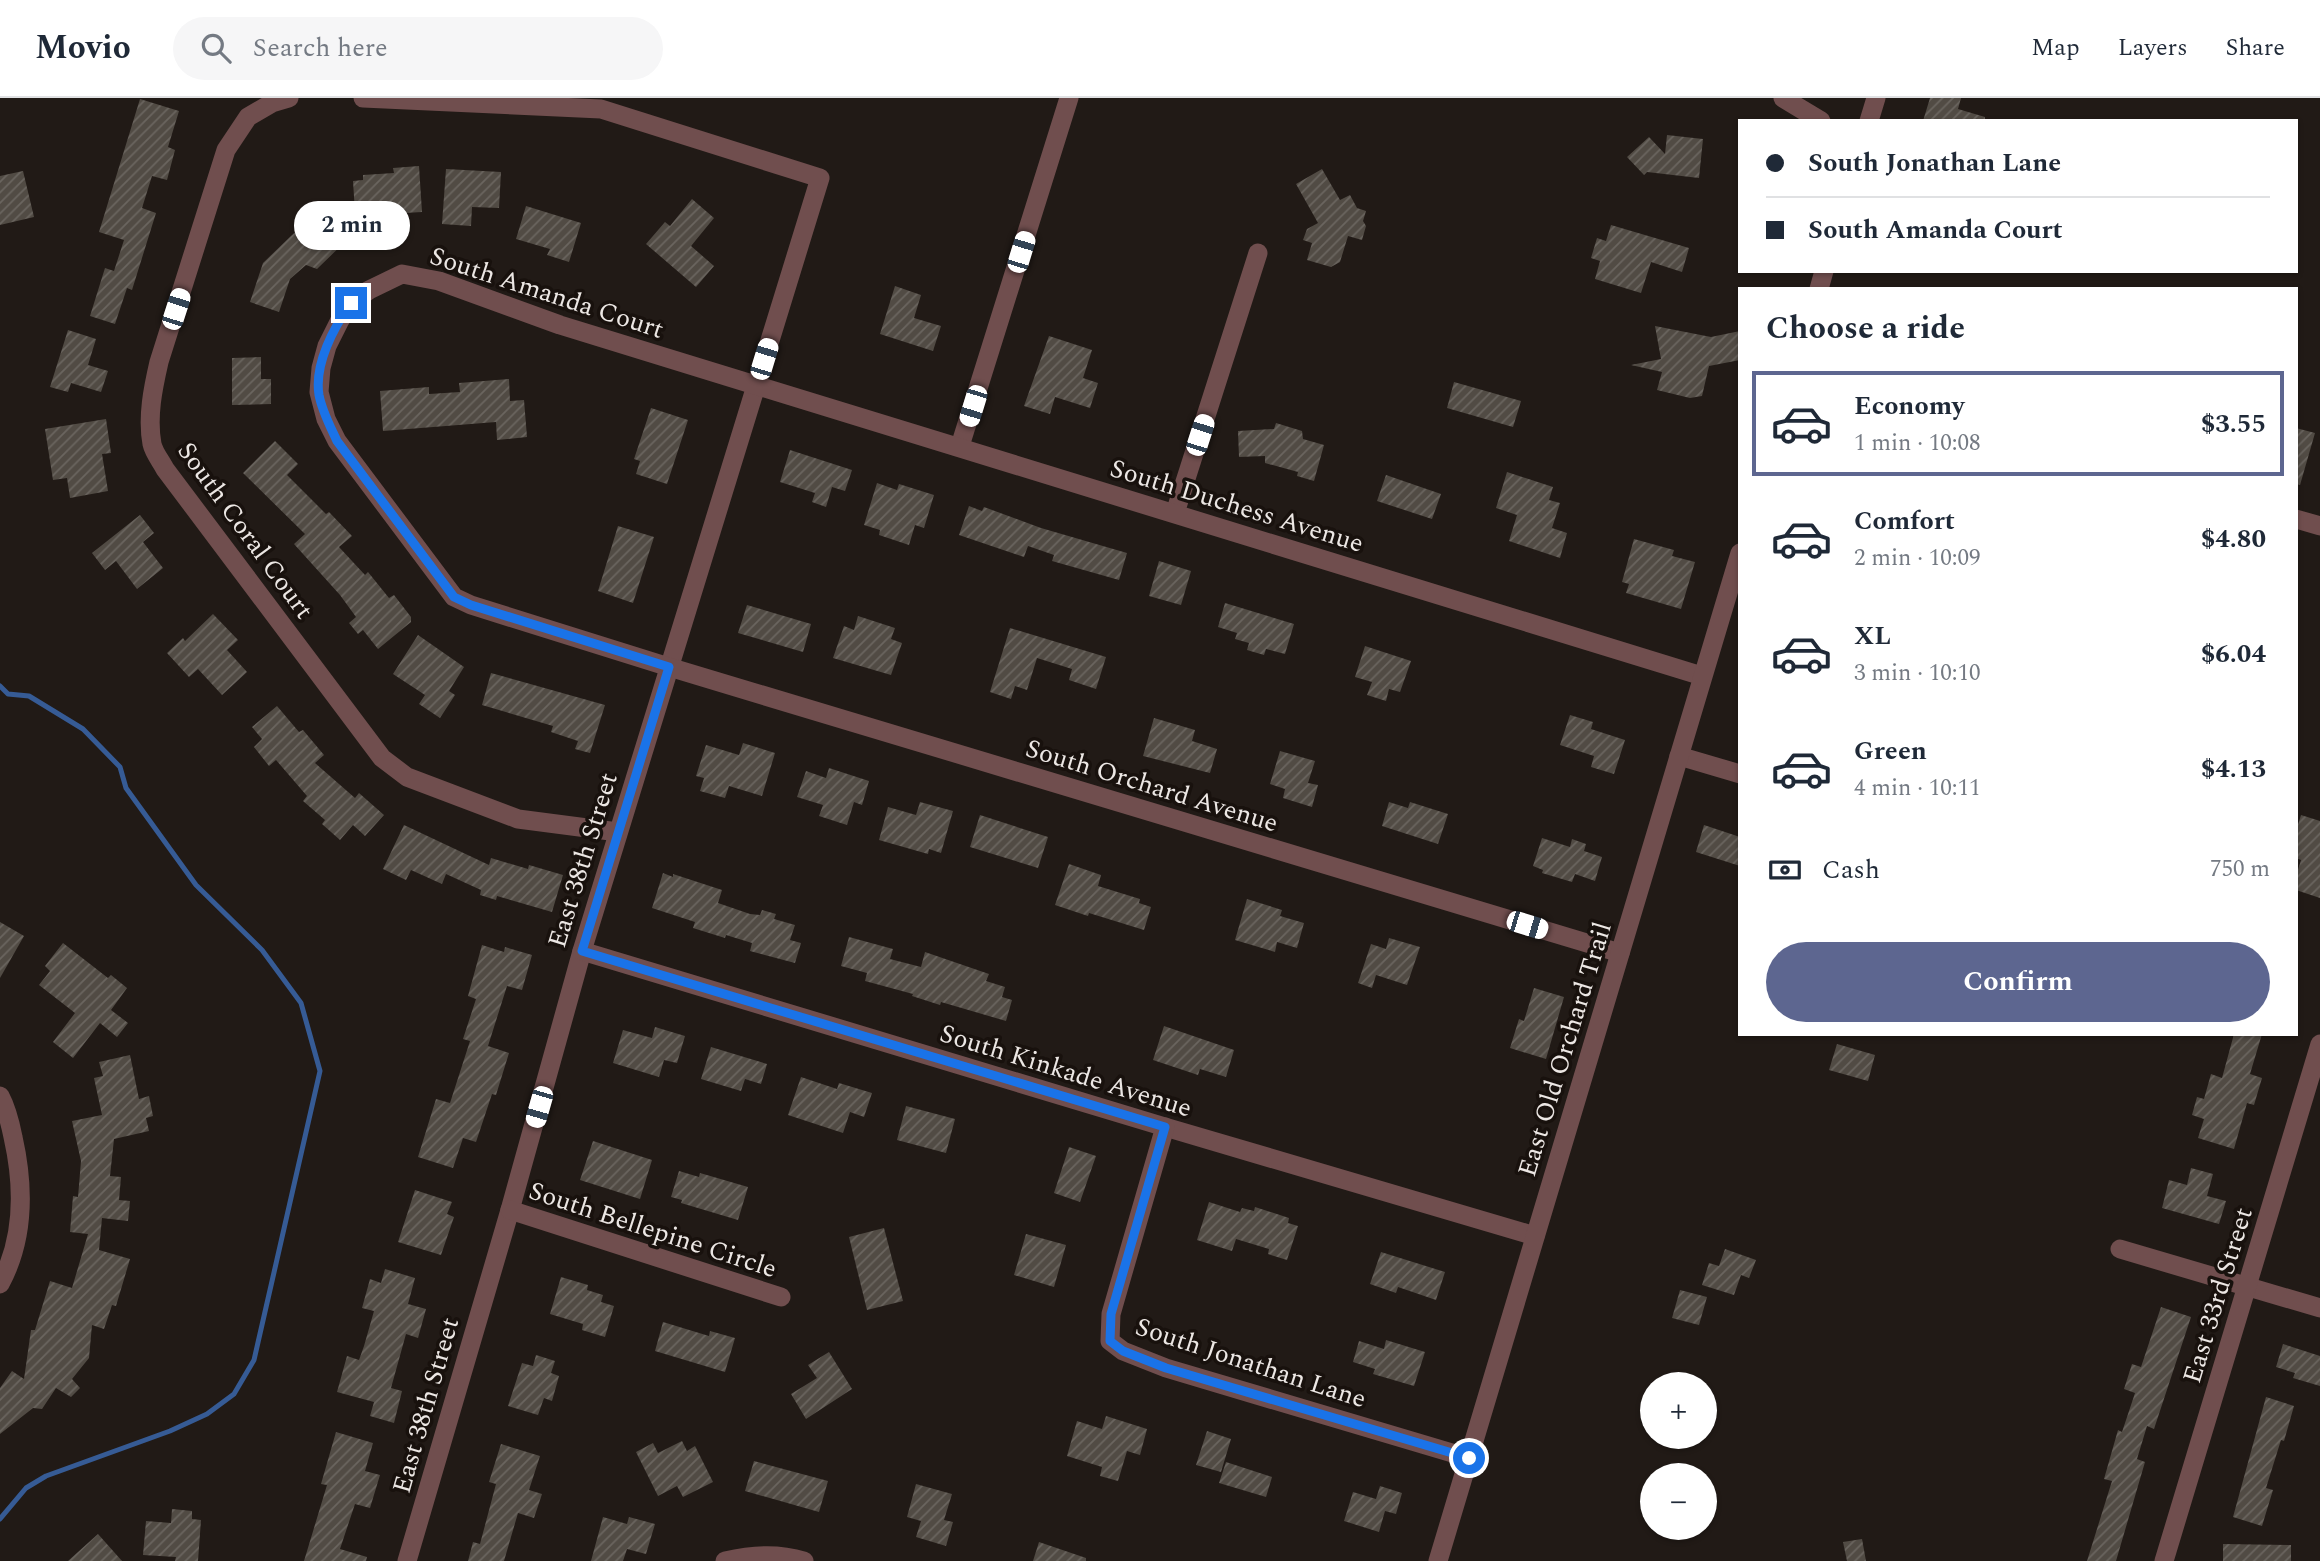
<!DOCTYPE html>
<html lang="en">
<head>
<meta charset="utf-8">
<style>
  body { margin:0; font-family:Spectral,serif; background:#f6f6f7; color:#1f2937; height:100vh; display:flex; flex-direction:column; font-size:26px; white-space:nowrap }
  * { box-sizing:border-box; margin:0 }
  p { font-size:23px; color:#747a83 }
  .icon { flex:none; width:38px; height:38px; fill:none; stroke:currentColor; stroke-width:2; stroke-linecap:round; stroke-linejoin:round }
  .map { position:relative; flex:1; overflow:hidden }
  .details { position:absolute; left:1738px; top:189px; width:560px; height:749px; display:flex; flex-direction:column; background:#fff; border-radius:0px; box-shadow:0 2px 5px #0004 }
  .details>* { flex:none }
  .banner { position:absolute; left:1738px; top:21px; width:560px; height:154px; border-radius:0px; box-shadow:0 2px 5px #0004; display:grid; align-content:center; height:154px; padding:0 28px; background:#fff }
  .fabs { position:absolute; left:1640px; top:1274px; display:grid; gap:14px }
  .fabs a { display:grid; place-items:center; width:77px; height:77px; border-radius:50%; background:#fff; box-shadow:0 2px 5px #0004; font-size:35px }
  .end { position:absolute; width:32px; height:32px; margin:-16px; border:9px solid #1a73e8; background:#fff; box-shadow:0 0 0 4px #fff }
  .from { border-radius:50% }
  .bubble { position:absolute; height:49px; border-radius:24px; background:#fff; box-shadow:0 2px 5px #0004; font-size:23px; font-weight:700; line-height:49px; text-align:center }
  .car { position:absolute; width:21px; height:42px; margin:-21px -10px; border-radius:9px; box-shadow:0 0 5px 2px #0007; background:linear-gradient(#fff 24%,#345 0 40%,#fff 0 76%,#345 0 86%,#fff 0) }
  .banner b { display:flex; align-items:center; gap:24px; height:66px; font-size:26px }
  .banner b+b { border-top:2px solid #e0e1e3 }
  .banner i { width:18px; height:18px; background:#1f2937 }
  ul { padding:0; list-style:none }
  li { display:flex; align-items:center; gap:21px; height:105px; margin:0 14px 10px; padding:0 14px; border:4px solid transparent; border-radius:0px }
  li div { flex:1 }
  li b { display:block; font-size:26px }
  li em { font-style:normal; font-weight:700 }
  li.active { border-color:#5d6690 }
  li>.icon { width:63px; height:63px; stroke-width:1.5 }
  h2 { padding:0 28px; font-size:32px; line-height:84px }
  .pay { display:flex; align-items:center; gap:18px; height:77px; padding:0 28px; font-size:26px }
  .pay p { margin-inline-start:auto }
  .cta { display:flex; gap:14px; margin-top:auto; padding:14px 28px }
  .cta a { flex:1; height:80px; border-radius:42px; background:#5d6690; color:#fff; font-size:28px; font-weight:700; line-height:80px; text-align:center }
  header { display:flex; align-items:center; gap:42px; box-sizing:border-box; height:98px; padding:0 35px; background:#fff; border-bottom:2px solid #e0e1e3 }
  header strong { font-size:33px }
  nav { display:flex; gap:38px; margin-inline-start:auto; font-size:24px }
  .search { width:490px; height:63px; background:#f6f6f7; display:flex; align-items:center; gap:18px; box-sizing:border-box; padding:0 24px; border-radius:38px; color:#747a83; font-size:26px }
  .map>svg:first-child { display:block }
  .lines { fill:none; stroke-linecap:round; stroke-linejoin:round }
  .stream { stroke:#365b95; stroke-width:5 }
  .building { fill:url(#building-hatch) }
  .minor { stroke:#704e4e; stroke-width:19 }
  .route { stroke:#1a73e8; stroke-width:9 }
  .labels { text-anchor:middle; stroke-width:7; stroke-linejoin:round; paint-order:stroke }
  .street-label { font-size:26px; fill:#ece7e4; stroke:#18110d }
</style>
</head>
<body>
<header>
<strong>Movio</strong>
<div class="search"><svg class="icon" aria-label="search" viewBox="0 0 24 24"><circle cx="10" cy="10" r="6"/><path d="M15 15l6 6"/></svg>Search here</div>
<nav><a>Map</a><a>Layers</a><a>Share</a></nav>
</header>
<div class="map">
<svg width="2320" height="1463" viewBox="0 0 2320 1463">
  <defs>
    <pattern id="building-hatch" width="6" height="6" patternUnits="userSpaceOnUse" patternTransform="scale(1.75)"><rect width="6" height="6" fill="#514b44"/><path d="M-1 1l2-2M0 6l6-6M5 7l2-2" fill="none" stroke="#6a655f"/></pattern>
  </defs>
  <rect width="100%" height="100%" fill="#211a16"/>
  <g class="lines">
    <!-- stream -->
    <polyline class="stream" points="0,588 8,596 29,598 83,631 120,669 126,690 196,787 262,852 301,905 320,973 254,1262 234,1296 207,1316 170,1333 46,1378 26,1390 0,1421"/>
  </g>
  <!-- building -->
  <g class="building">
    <polygon points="1930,0 1961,0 1958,11 1985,19 1985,23 1923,23"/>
    <polygon points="140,1 179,13 168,49 175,52 167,82 152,78 142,110 156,115 132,192 127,190 115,226 90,218 105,170 114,173 124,142 99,134"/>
    <polygon points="1667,37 1703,41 1699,80 1647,74 1644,77 1627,59 1649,39 1665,56"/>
    <polygon points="419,68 422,114 389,116 389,127 356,130 353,83 363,82 363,77 394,75 393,70"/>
    <polygon points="446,71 501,74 499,110 472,109 471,128 442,126"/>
    <polygon points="1322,71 1340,102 1350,97 1357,110 1366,113 1363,123 1366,128 1362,142 1348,138 1340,164 1331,169 1307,162 1312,145 1303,142 1307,131 1318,125 1296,86"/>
    <polygon points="23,73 34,119 0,127 0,78"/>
    <polygon points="692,101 714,120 691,148 714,168 696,189 646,146 665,124 670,128"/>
    <polygon points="526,108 581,125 569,164 547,157 550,151 516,141"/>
    <polygon points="321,109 328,112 352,137 317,171 306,167 290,181 279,214 250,204 263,165"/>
    <polygon points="1611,127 1689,150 1682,174 1651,164 1641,195 1595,181 1600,163 1591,160 1597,140 1606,143"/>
    <polygon points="895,188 921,197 914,220 941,228 933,253 880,236"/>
    <polygon points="1655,228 1711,239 1740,233 1740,262 1709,268 1702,298 1690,300 1657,292 1662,274 1631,267 1661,261"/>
    <polygon points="68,232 96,241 88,267 108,273 101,294 71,285 68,294 50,289"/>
    <polygon points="1049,238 1092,252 1083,280 1098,285 1090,310 1055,299 1050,316 1024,308"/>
    <polygon points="261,259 261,281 271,281 271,306 232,307 232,260"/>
    <polygon points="509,281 510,303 524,302 527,339 497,342 496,324 383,333 380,293 429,289 429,296 460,294 459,285"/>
    <polygon points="1454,284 1521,303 1513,329 1447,310"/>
    <polygon points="651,310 688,322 667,386 636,376 640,363 634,361"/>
    <polygon points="106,321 111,355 102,356 108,393 70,400 67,380 53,382 45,331"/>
    <polygon points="1276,325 1302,333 1303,341 1324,347 1314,383 1297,378 1298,374 1265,365 1265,358 1239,359 1238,333 1274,331"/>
    <polygon points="2296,330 2315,335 2300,387 2296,386"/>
    <polygon points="275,343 298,366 287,377 326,416 329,414 352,438 339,449 365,477 368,474 389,500 394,497 411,519 411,524 378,551 363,532 358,536 349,525 356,519 340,497 294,446 305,436 243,375"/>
    <polygon points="790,352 852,372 845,393 832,389 826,409 812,404 815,395 780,384"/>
    <polygon points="1507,374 1553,389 1549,402 1560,405 1552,430 1567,435 1560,460 1509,443 1517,417 1496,410"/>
    <polygon points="1386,377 1441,396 1432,421 1377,403"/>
    <polygon points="877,385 897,392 899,386 934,397 924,430 915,427 909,447 879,437 880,432 864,427"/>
    <polygon points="969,408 982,413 984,409 1041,430 1127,455 1119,482 1052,463 1054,457 1028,448 1024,459 959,437"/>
    <polygon points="140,417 154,435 143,444 163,470 137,491 116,463 105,472 92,455"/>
    <polygon points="618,428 654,439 633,505 598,493"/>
    <polygon points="1634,441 1674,452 1672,458 1695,464 1681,511 1626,495 1629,486 1622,484"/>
    <polygon points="1159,463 1191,473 1181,507 1149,498"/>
    <polygon points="1225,505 1294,526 1285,556 1266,551 1264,557 1247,552 1249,545 1235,541 1237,535 1218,529"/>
    <polygon points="747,507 811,526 803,554 738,535"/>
    <polygon points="213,516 238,542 227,552 247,574 222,597 198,571 189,579 167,555 183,540 185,543"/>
    <polygon points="858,518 895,530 891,541 902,545 891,577 833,560 844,528 854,532"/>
    <polygon points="1010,530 1106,559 1096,591 1069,582 1072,571 1037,560 1027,592 1015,588 1011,601 990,594"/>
    <polygon points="418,537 464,569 449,593 455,597 440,620 419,606 425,597 393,576"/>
    <polygon points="1365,548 1411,563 1400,594 1389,591 1386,603 1367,597 1372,584 1355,579"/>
    <polygon points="491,575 605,607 590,655 575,651 578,643 551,634 553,628 482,607"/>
    <polygon points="277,608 299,634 303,632 324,657 315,665 355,700 359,695 384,717 365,738 353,727 340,742 322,726 325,722 303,703 307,698 276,662 269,668 254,649 262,641 252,629"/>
    <polygon points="1570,617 1593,624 1591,631 1625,642 1614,676 1591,669 1594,658 1560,647"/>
    <polygon points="1154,620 1195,632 1192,643 1217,651 1210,675 1143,658"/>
    <polygon points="743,645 775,655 762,698 729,688 725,700 700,693 704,680 696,678 706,647 739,657"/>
    <polygon points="1280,653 1315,663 1308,685 1318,687 1312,709 1283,700 1285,691 1270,686"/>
    <polygon points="829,670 869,683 862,707 854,704 847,727 819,718 823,707 797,699 806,673 826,680"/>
    <polygon points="920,704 953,713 941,755 929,751 928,756 879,742 888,709 916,717"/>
    <polygon points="1389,704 1408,710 1410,704 1448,716 1438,746 1382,728"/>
    <polygon points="980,717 1048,739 1038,770 970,749"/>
    <polygon points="2301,717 2320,723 2320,800 2296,792 2296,778 2301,762 2296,760 2296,733"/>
    <polygon points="404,727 489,767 491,760 528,771 529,767 563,777 552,814 497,798 496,802 480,797 481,792 446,776 442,786 411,772 406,782 383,771"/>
    <polygon points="1704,727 1740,739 1740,768 1696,754"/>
    <polygon points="1542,740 1570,749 1572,741 1586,746 1584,753 1602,759 1595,783 1575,776 1572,784 1542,775 1543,772 1533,768"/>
    <polygon points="1069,766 1101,777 1098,788 1140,801 1139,805 1151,809 1144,832 1089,815 1088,818 1055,807"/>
    <polygon points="663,775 673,779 673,776 722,792 718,805 750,816 760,817 762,812 776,816 774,821 795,827 790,842 801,845 795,865 750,853 752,845 726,837 725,840 693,830 695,824 652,810"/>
    <polygon points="1247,801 1282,812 1280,818 1304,825 1297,850 1277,844 1275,854 1235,842"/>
    <polygon points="0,824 24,838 0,880"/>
    <polygon points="849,839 893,851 890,861 921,869 925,854 989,876 986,883 1005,889 1002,899 1012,902 1006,923 941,904 940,907 912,898 913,896 865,883 867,875 841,868"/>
    <polygon points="1389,840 1420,849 1407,887 1376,877 1372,890 1358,885 1371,846 1386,851"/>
    <polygon points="63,845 108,880 111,877 127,890 111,912 128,925 117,939 100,925 73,960 53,944 75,915 39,887 50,873 45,868"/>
    <polygon points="482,847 504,854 505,849 532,857 522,892 507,888 488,948 509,955 496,997 492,996 476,1044 463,1040 453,1070 418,1059 436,1001 450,1005 470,943 463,941 476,901 468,898"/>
    <polygon points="1534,890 1564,899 1546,961 1510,950 1519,921 1524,923"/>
    <polygon points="1164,928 1234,952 1226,979 1200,971 1198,977 1153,962"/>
    <polygon points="655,929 685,938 677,965 664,962 659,979 613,965 623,932 652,940"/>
    <polygon points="2234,936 2262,936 2250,976 2262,980 2254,1007 2247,1005 2234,1051 2198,1040 2204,1021 2192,1017 2197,999 2204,1001 2211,976 2222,980"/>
    <polygon points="1837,946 1875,957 1868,983 1829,972"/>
    <polygon points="711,949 767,966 761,986 745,981 741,993 701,981"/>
    <polygon points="130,957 139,1001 149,998 153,1018 146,1020 149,1033 114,1041 110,1078 121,1079 119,1102 130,1103 128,1123 102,1120 99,1152 130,1161 116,1208 112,1207 104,1231 92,1227 89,1260 72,1281 80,1290 71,1299 56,1290 42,1311 33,1310 0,1336 0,1290 12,1273 24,1281 31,1232 35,1232 50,1183 72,1190 88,1136 70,1134 73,1098 78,1099 81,1063 72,1023 102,1017 94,980 103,978 99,964"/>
    <polygon points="801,979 837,991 839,985 872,995 864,1019 850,1014 843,1035 788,1017"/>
    <polygon points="906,1008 955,1021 946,1055 897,1042"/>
    <polygon points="593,1043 652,1062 640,1101 580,1082"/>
    <polygon points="1069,1049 1096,1058 1080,1104 1054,1095"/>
    <polygon points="2191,1070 2213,1076 2207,1098 2226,1103 2219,1126 2162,1110 2169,1082 2187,1087"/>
    <polygon points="679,1073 699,1079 700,1075 748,1089 738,1122 681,1105 682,1102 671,1099"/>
    <polygon points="415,1092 452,1104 447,1116 454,1119 441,1157 398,1144"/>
    <polygon points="1209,1104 1240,1114 1242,1110 1254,1113 1255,1109 1289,1120 1288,1125 1298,1128 1287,1162 1268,1156 1269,1151 1236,1141 1232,1153 1197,1142"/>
    <polygon points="884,1130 903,1203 867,1212 849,1139"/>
    <polygon points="1026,1136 1066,1147 1054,1189 1014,1177"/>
    <polygon points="1725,1151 1756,1162 1749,1180 1741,1177 1734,1197 1702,1187 1709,1165 1719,1168"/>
    <polygon points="1381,1154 1445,1174 1436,1202 1398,1189 1396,1195 1370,1186"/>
    <polygon points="385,1171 415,1180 408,1206 426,1211 418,1240 406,1236 391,1290 402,1293 394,1325 370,1318 374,1304 337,1294 347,1258 359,1262 364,1248 374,1213 362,1210 370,1181 381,1185"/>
    <polygon points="561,1179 588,1187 587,1192 603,1197 601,1204 614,1208 605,1239 582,1232 583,1226 550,1216"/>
    <polygon points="1680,1192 1707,1199 1699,1227 1672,1220"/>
    <polygon points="2161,1209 2191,1219 2154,1331 2147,1328 2137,1361 2145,1364 2116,1463 2087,1463 2112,1383 2104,1381 2118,1332 2122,1334 2135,1295 2124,1291 2132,1266 2141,1269"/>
    <polygon points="663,1224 709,1238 710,1233 735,1240 725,1274 655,1253"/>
    <polygon points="1386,1242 1425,1254 1414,1288 1373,1276 1375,1271 1353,1264 1359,1243 1384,1251"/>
    <polygon points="2283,1246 2320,1258 2320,1288 2293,1280 2295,1275 2276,1269"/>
    <polygon points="829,1254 852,1291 806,1321 791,1296 817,1280 808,1267"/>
    <polygon points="536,1257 555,1263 551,1275 559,1278 552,1303 544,1300 538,1317 508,1308 522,1265 533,1268"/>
    <polygon points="2266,1299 2294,1308 2284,1343 2281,1342 2266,1390 2273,1392 2262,1428 2233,1419"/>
    <polygon points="1106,1318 1147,1331 1140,1357 1127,1353 1118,1383 1100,1378 1102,1369 1067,1358 1077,1323 1102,1331"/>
    <polygon points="1207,1333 1231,1341 1221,1374 1196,1367"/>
    <polygon points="336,1334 373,1345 365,1373 380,1377 370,1410 355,1406 340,1451 367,1459 366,1463 304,1463 327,1387 321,1386"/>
    <polygon points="682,1343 687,1353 695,1348 713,1384 683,1399 677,1388 658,1398 636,1354 653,1345 658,1355"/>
    <polygon points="501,1346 540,1358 529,1392 542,1396 534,1420 518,1415 504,1463 468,1463 473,1444 480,1446 496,1386 489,1384"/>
    <polygon points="754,1363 828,1383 819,1414 745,1393"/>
    <polygon points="1226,1364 1272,1379 1266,1399 1219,1385"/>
    <polygon points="916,1386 952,1396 944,1422 953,1424 946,1448 916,1439 921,1423 907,1419"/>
    <polygon points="1380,1388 1402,1395 1396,1416 1385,1413 1379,1434 1344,1423 1353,1394 1376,1401"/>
    <polygon points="172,1411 192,1413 192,1421 201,1422 198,1463 175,1463 176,1459 143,1457 146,1423 171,1425"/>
    <polygon points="603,1419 627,1426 629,1419 655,1426 646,1456 627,1451 623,1463 591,1463"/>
    <polygon points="98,1436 122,1463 68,1463"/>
    <polygon points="1862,1441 1866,1463 1847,1463 1843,1444"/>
    <polygon points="1039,1444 1086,1460 1086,1463 1033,1463"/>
    <polygon points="2223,1446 2291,1447 2291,1463 2223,1463"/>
  </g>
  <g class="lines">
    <!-- minor -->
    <g class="minor">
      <path d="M289,0l-17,5 -24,14 -22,33 -67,212c-6,26 -12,55 -7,82 2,9 9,17 13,25l217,289 25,19 111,42 100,13"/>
      <polyline points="363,0 601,11 820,80 582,853 510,1112 407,1463"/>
      <polyline points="1783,0 1821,23"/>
      <polyline points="1869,23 1876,0"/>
      <polyline points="1819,191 1824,173"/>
      <polyline points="960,348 1069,0"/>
      <polyline points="1175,415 1258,155"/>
      <polyline points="2296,421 2320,428"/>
      <polyline points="1679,658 1740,676"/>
      <polyline points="582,853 1165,1029 1535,1138"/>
      <polyline points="1620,855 669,569 471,507 454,499 337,343 326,321 319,294 321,270 327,248 340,222 351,205 369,192 402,176 439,183 560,227 1702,578"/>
      <path d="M0,998c7,13 10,26 13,41 11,49 12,101 -13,147"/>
      <polyline points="1165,1029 1111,1216 1110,1243 1123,1253 1166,1270 1469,1360"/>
      <polyline points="510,1112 781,1199"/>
      <polyline points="2120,1151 2320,1210"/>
      <path d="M725,1463c27,-6 52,-8 79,0"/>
      <polyline points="1438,1463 1740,455"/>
      <polyline points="2164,1463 2320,946"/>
    </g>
  </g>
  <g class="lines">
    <!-- route -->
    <path class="route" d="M351,205c-17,24 -37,61 -32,92 3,16 11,31 18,46l117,156 17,8 198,62 -87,284 583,176 -54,187 -1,27 13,10 43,17 303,90"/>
  </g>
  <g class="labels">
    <!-- street labels -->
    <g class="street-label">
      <text transform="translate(547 194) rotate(18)" y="9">South Amanda Court</text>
      <text transform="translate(1237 407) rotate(17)" y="9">South Duchess Avenue</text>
      <text transform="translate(246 432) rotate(54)" y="9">South Coral Court</text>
      <text transform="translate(1152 687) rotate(17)" y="9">South Orchard Avenue</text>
      <text transform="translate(582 762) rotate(-73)" y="9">East 38th Street</text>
      <text transform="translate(1564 951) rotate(-73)" y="9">East Old Orchard Trail</text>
      <text transform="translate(1066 972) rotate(17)" y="9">South Kinkade Avenue</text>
      <text transform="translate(653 1131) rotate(18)" y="9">South Bellepine Circle</text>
      <text transform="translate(2217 1197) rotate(-73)" y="9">East 33rd Street</text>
      <text transform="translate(1251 1264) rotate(18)" y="9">South Jonathan Lane</text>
      <text transform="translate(425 1307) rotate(-74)" y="9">East 38th Street</text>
    </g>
  </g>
</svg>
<div class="fabs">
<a>+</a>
<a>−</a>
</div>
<i class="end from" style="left:1469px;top:1360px"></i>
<i class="end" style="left:351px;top:205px"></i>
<div class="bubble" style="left:294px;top:103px;width:116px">2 min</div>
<i class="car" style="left:1021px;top:154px;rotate:17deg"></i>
<i class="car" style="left:176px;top:211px;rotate:18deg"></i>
<i class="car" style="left:764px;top:261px;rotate:17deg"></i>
<i class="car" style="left:973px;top:308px;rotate:197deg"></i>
<i class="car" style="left:1200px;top:337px;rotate:18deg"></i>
<i class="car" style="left:1527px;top:827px;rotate:107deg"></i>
<i class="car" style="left:539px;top:1009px;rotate:196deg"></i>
<div class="banner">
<b><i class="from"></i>South Jonathan Lane</b>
<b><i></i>South Amanda Court</b>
</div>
<section class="details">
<h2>Choose a ride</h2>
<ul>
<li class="active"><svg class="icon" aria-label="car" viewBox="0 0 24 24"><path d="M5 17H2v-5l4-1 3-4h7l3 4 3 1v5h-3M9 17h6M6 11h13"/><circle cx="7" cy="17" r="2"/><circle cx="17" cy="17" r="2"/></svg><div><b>Economy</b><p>1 min · 10:08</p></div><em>$3.55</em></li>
<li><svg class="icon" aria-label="car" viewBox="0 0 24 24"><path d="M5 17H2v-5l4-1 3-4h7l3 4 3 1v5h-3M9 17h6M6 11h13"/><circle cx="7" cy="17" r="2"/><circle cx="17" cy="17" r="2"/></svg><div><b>Comfort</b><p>2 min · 10:09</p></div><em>$4.80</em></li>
<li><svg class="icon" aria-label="car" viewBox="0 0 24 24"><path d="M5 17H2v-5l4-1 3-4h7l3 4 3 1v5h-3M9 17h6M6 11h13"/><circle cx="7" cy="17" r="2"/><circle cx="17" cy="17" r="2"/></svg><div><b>XL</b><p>3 min · 10:10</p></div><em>$6.04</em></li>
<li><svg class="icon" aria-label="car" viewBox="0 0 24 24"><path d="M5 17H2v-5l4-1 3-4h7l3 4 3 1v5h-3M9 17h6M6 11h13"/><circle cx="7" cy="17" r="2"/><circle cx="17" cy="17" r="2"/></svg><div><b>Green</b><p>4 min · 10:11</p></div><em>$4.13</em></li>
</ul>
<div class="pay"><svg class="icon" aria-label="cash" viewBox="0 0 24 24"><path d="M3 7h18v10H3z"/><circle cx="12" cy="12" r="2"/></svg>Cash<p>750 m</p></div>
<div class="cta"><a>Confirm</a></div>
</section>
</div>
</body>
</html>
